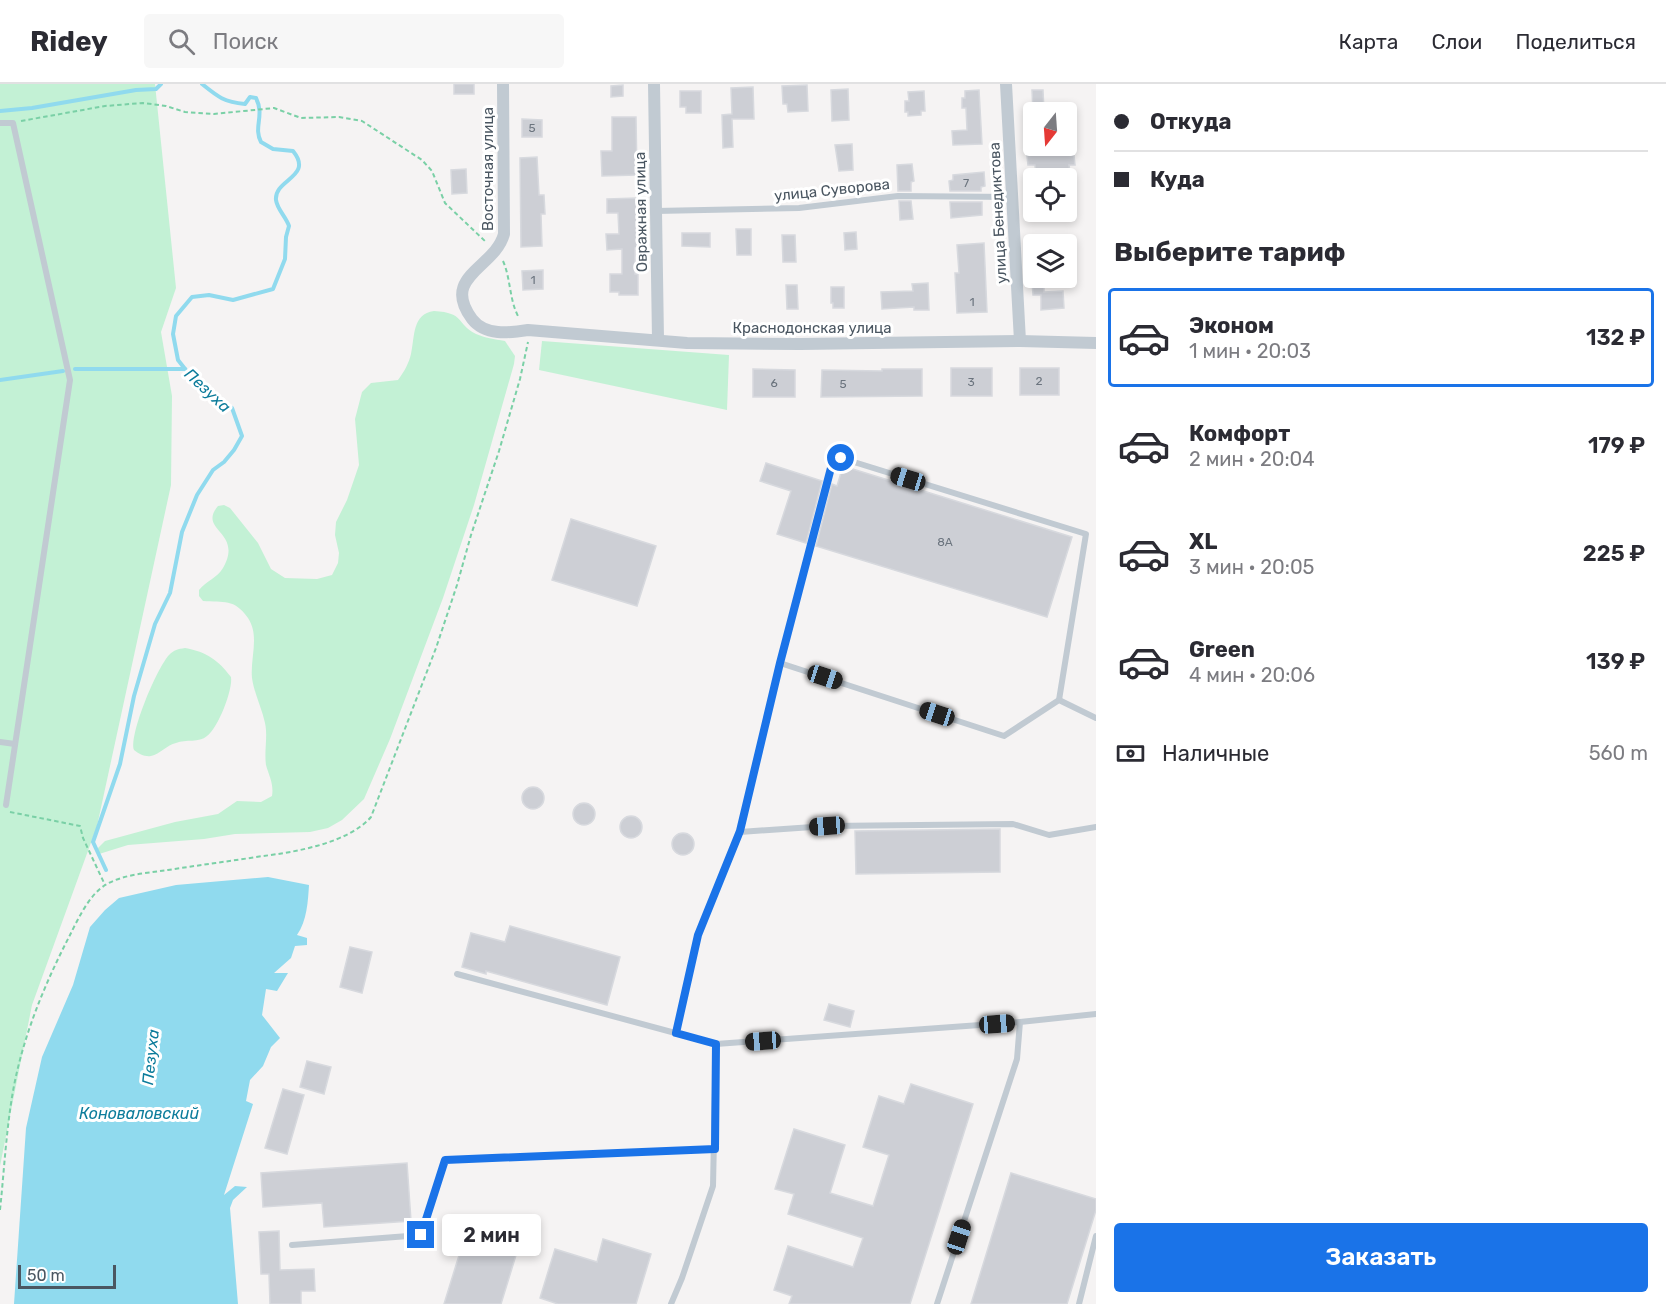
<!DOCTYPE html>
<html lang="ru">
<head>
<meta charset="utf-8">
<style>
  body { margin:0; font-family:Rubik,sans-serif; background:#f7f7f7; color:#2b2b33; height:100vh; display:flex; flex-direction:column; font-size:22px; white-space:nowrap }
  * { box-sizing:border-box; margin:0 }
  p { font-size:20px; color:#7c7c81 }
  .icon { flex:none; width:33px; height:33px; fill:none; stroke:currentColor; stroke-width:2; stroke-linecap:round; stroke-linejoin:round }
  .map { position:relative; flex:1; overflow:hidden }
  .sheet { display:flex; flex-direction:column; background:#fff; width:570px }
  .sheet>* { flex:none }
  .guide { display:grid; align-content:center; height:132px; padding:0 18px; background:#fff }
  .needle { width:39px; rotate:197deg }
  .buttons { position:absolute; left:1023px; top:18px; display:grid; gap:12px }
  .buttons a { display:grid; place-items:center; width:54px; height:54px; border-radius:6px; background:#fff; box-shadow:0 3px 9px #0003; font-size:30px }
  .scale { position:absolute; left:18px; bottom:15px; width:98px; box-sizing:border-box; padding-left:6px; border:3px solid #4a5661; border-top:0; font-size:16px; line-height:21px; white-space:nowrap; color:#4a5661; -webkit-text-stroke:4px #fff; paint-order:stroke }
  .end { position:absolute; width:27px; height:27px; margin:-14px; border:8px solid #1a73e8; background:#fff; box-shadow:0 0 0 3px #fff }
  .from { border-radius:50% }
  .bubble { position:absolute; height:42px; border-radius:6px; background:#fff; box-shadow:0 3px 9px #0003; font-size:20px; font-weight:600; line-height:42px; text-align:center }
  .car { position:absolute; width:18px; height:36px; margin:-18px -9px; border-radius:8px; box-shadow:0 0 4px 2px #0007; background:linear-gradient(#222 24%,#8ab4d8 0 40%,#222 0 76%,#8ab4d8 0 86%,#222 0) }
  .guide b { display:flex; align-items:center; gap:21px; height:57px; font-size:22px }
  .guide b+b { border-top:2px solid #e1e1e2 }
  .guide i { width:15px; height:15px; background:#2b2b33 }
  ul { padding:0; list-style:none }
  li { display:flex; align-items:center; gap:18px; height:99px; margin:0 12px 9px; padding:0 6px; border:3px solid transparent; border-radius:6px }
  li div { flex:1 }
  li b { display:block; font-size:22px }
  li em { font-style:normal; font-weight:600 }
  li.selected { border-color:#1a73e8 }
  li>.icon { width:54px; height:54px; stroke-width:1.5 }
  h2 { padding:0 18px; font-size:27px; line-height:72px }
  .pay { display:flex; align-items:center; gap:15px; height:66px; padding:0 18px; font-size:22px }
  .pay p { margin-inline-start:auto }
  .action { display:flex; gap:12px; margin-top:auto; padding:12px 18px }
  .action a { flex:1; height:69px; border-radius:6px; background:#1a73e8; color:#fff; font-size:24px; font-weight:600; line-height:69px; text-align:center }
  header { display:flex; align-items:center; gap:36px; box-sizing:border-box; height:84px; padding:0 30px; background:#fff; border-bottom:2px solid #e1e1e2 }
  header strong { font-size:28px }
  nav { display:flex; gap:33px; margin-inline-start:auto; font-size:21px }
  .search { width:420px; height:54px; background:#f7f7f7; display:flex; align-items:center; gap:15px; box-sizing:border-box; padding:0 21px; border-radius:6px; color:#7c7c81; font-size:22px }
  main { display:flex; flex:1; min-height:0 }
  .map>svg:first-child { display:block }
  .green { fill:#c3f1d5 }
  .water { fill:#90daee }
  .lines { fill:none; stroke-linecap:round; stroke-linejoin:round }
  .stream { stroke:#90daee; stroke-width:4 }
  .building { fill:#cdcfd5; stroke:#d7d9de; stroke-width:1.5 }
  .path { stroke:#7ad0a6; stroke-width:2; stroke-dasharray:4.5 3; stroke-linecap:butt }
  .service { stroke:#c1cad2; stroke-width:6 }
  .minor { stroke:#c1cad2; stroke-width:12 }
  .route { stroke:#1a73e8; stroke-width:8 }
  .labels { text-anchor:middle; stroke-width:6; stroke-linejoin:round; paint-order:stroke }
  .number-label { font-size:12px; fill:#6b747e }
  .street-label { font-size:15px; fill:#4a5661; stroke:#fff }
  .water-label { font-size:16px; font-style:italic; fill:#0c7c9b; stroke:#fff }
</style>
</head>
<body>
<header>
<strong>Ridey</strong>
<div class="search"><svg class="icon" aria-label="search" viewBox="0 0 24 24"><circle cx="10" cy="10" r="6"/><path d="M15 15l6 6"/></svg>Поиск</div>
<nav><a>Карта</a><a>Слои</a><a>Поделиться</a></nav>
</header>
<main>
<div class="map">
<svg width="1096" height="1220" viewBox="0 0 1096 1220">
  <rect width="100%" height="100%" fill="#f5f3f3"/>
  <!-- green -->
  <g class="green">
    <polygon points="0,0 155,0 176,204 161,248 172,312 171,401 97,742 32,921 0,1082"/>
    <path d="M434,227c32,2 21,12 42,23 9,4 18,5 29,7l10,15 -1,8 -40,141 -31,93 -53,141 -26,60 -22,21 -14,8 -18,4 -75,2 -31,5 -76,6 -29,9 -2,-5 8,-8 70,-19 43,-8 19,-13 24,1 11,-6c2,-12 -3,-20 -6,-31 -2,-14 2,-29 -1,-42 -3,-15 -11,-30 -13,-45 -2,-20 8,-42 -4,-60 -14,-20 -24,-15 -45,-17l-4,-5v-6c7,-9 18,-12 24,-22 21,-37 -26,-37 -5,-62l6,-1 6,3 28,35 13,26 14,9 32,1 15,-4 6,-12 1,-10 -4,-18 1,-13 11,-22 12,-35 -4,-46 7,-27 9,-9 27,-3c6,-8 11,-17 13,-26 4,-18 1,-40 23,-43z"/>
    <polygon points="542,257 729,271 727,326 539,286"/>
    <path d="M185,564c22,4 33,12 46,29 2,13 -13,51 -24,59 -8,7 -21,3 -31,7 -9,2 -16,11 -25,13 -6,1 -12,-2 -17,-6 -5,-16 23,-82 35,-95 5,-5 9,-6 16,-7z"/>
  </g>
  <!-- water -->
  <path class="water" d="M268,793l41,8c-1,16 -2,36 -12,50l10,3v7l-12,1 -4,12 -17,15h14l-11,18 -11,-2 -4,26 18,23 -9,9 -8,19 -13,14 -4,21 7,3 -29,91 11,-9 12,1 -14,13 -3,8 8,96h-224l12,-176 16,-71 31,-72 17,-58 15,-17 14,-12 57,-13z"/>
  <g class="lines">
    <!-- stream -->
    <g class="stream">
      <polyline points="0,27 32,24 136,6 156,5 161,0"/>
      <polyline points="75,285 185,285"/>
      <polyline points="0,296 63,287"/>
      <path d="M106,786l-13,-28 27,-78 14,-68 21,-72 15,-31 12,-61 15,-37 16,-25 11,-8 10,-12 8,-14 -10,-28 -32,-20 -22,-28 -5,-26 3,-18 16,-19 17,-2 24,5 40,-11 12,-30 1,-22 3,-11c-3,-9 -12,-17 -13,-26 -2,-21 38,-23 17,-49l-20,-2 -12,-7c-8,-15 4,-26 -5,-44l-6,-1 -5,7c-21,-2 -27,-7 -43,-20"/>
    </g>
  </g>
  <!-- building -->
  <g class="building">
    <rect x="454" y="0" width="20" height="10"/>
    <polygon points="623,1 623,12 611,13 611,2"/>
    <polygon points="807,1 808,27 788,28 787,20 783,20 782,2"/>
    <polygon points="753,3 754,35 732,35 733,63 723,64 722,31 732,30 731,4"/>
    <polygon points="848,5 849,36 832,37 831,6"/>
    <polygon points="979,6 982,60 953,61 952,47 967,46 966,24 962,24 962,14 965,14 965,7"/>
    <polygon points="1032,6 1043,6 1044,28 1033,29"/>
    <polygon points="680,7 701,7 701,29 686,29 686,23 680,23"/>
    <polygon points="924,7 925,27 921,27 921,31 908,32 908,28 905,28 905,17 909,17 908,8"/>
    <polygon points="612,33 636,33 637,91 602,92 601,67 612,67"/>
    <polygon points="522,35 542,36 542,53 522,53"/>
    <polygon points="852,60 853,86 839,87 835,61"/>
    <polygon points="1042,62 1073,62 1075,81 1069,81 1071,94 1036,94 1035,81 1028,81 1026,64"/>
    <polygon points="537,73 539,111 544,111 545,130 541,130 542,162 521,163 520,74"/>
    <polygon points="912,80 914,97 911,98 911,107 898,107 897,81"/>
    <polygon points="466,85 467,109 452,110 451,86"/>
    <polygon points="984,88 985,102 981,103 981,107 950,107 949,97 953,96 953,91"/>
    <polygon points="637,114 637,164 635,164 635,190 638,190 638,211 619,211 619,208 610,208 610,190 622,190 622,165 607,166 606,150 619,150 618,129 607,129 607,115"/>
    <polygon points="899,117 911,117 913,135 900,136"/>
    <polygon points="950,118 982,118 982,131 951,134"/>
    <polygon points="736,145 751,145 751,171 737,171"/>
    <polygon points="856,148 857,165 845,166 844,149"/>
    <polygon points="682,149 710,149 710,163 682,162"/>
    <polygon points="782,151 795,151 796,178 783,178"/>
    <polygon points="984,159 987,228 957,229 955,189 959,189 957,161"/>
    <polygon points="543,186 543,205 523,206 522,187"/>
    <polygon points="1044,196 1044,208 1063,207 1064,224 1041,226 1041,211 1033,211 1032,197"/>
    <polygon points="928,199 929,226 914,226 914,223 882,225 881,208 913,207 912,200"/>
    <polygon points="786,201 797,201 798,225 787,225"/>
    <polygon points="831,203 844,203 844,224 833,224 833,219 831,219"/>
    <rect x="951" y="284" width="41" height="28"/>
    <rect x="1020" y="284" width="39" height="27"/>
    <polygon points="753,285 795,286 795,313 753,313"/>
    <polygon points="882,285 922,285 922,312 821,313 822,286 882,287"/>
    <polygon points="766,379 822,397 806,459 777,450 791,407 760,397"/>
    <polygon points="843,382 1072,453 1047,533 816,462 832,400 837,402"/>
    <polygon points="571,435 656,462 637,522 552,496"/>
    <circle cx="533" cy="714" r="11"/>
    <circle cx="584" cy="730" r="11"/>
    <circle cx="631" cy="743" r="11"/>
    <polygon points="1000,745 1000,788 856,790 855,747"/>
    <circle cx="683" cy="760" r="11"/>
    <polygon points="510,842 620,873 607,921 486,887 486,890 462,883 471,849 505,858"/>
    <polygon points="350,863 372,868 362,909 340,903"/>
    <polygon points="829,920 854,927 850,943 824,936"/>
    <polygon points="307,977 331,983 324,1010 300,1003"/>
    <polygon points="911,1000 973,1020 910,1220 789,1220 792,1212 774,1206 788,1162 853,1183 863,1154 788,1130 794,1110 775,1105 794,1045 845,1061 830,1109 873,1122 889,1071 863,1063 879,1012 904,1020"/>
    <polygon points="283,1005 304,1011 287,1070 265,1064"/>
    <polygon points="407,1079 411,1137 324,1143 322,1119 263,1123 261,1089"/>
    <polygon points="1011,1089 1096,1115 1096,1126 1067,1220 971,1220"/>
    <polygon points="469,1139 521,1155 501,1220 444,1220"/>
    <polygon points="279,1147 280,1186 314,1185 315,1207 301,1207 301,1220 270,1220 269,1190 261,1190 259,1148"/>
    <polygon points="603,1155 651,1170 636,1220 558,1220 540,1214 555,1165 597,1178"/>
  </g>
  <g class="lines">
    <!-- path -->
    <g class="path">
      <polyline points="21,37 105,22 143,19 166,22 185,28 214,30 274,24 301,34 339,33 362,37 422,76 432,87 445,119 487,159"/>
      <path d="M503,177c8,18 6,39 16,57"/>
      <polyline points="10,728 80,742 83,754 105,801"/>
      <path d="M0,1126c4,-38 6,-76 12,-113 9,-56 32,-112 58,-162 8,-16 20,-42 37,-51 18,-10 41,-11 61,-14 32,-5 63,-9 95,-14 33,-4 85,-13 108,-39l65,-169 21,-63 14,-50 28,-84 21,-72 8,-37"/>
    </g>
    <!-- service -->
    <g class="service">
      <polyline points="0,39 13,39 70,296 6,721"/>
      <polyline points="656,127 799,124 898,112 1012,113"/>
      <polyline points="780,579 1004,652 1059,616 1096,634"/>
      <polyline points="0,658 15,660"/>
      <polyline points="740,748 827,742 1013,740 1049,751 1096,743"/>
      <polyline points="457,890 716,960"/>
      <polyline points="676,949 698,851 740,748 780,579 832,380 835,375 841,374 1086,450 1059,616"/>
      <polyline points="292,1161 421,1151 445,1076 715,1065"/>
      <polyline points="671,1220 682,1194 713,1102 716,960 1020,938 1096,930"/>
      <polyline points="937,1220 1017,975 1020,938"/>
      <polyline points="1079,1220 1096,1152"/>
    </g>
    <!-- minor -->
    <g class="minor">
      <path d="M503,0l1,150c-9,34 -64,42 -32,85 13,17 37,14 56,11l159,13 113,1 220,-3 76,2"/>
      <polyline points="654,0 658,255"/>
      <polyline points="1006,0 1020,257"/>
    </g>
  </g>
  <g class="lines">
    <!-- route -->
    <polyline class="route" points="421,1151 445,1076 715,1065 716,960 676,949 698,851 740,747 780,579 832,380 835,375 841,374"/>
  </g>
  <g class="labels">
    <!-- number labels -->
    <g class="number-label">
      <text x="532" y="48">5</text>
      <text x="966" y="103">7</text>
      <text x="533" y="200">1</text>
      <text x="972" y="222">1</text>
      <text x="1039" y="301">2</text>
      <text x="971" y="302">3</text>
      <text x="774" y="303">6</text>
      <text x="843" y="304">5</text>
      <text x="945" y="462">8А</text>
    </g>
    <!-- street labels -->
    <g class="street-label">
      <text transform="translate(488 85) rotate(-90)" y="5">Восточная улица</text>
      <text transform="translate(832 106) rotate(-6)" y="5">улица Суворова</text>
      <text transform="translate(641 128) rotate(-91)" y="5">Овражная улица</text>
      <text transform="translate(998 129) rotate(-93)" y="5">улица Бенедиктова</text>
      <text x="812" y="249">Краснодонская улица</text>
    </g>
    <!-- water labels -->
    <g class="water-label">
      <text transform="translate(208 306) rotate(43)" y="6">Пезуха</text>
      <text transform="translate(150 973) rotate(-84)" y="6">Пезуха</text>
      <text x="139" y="1035">Коноваловский</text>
    </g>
  </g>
</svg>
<div class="buttons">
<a><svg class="needle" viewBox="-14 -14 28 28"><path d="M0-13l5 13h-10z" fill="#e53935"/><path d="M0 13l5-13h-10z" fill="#7c7c81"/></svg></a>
<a><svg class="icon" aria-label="locate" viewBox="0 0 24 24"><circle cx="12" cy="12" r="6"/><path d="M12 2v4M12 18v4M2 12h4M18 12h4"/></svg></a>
<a><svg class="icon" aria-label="layers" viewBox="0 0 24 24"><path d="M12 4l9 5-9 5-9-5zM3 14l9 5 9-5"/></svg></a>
</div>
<div class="scale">50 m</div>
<i class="end from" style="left:841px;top:374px"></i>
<i class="end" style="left:421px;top:1151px"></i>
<div class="bubble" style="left:442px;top:1130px;width:99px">2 мин</div>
<i class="car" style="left:908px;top:395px;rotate:287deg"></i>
<i class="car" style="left:825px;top:593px;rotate:108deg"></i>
<i class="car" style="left:937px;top:630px;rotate:288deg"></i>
<i class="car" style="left:827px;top:742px;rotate:266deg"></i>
<i class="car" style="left:997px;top:940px;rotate:86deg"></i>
<i class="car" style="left:763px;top:957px;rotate:266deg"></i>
<i class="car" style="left:959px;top:1153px;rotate:18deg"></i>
</div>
<section class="sheet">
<div class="guide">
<b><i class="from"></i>Откуда</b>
<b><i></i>Куда</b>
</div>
<h2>Выберите тариф</h2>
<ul>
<li class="selected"><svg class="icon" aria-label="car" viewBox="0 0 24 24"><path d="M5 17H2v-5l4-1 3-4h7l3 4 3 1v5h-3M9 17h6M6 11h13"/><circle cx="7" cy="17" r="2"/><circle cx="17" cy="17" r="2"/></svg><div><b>Эконом</b><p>1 мин · 20:03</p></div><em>132 ₽</em></li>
<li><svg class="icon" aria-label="car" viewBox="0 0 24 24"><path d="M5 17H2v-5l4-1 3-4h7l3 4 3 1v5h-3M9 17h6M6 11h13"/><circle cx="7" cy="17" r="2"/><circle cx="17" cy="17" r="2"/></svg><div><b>Комфорт</b><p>2 мин · 20:04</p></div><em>179 ₽</em></li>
<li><svg class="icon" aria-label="car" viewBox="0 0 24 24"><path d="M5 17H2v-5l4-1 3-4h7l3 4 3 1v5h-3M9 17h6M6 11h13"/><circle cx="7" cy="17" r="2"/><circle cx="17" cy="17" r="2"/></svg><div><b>XL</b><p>3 мин · 20:05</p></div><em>225 ₽</em></li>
<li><svg class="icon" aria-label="car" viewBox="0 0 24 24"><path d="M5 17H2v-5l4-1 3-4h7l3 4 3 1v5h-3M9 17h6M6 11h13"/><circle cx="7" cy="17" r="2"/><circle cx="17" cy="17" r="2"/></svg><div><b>Green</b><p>4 мин · 20:06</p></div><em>139 ₽</em></li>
</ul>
<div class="pay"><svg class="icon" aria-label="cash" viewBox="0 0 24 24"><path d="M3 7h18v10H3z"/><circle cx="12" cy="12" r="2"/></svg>Наличные<p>560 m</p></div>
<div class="action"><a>Заказать</a></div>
</section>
</main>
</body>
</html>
